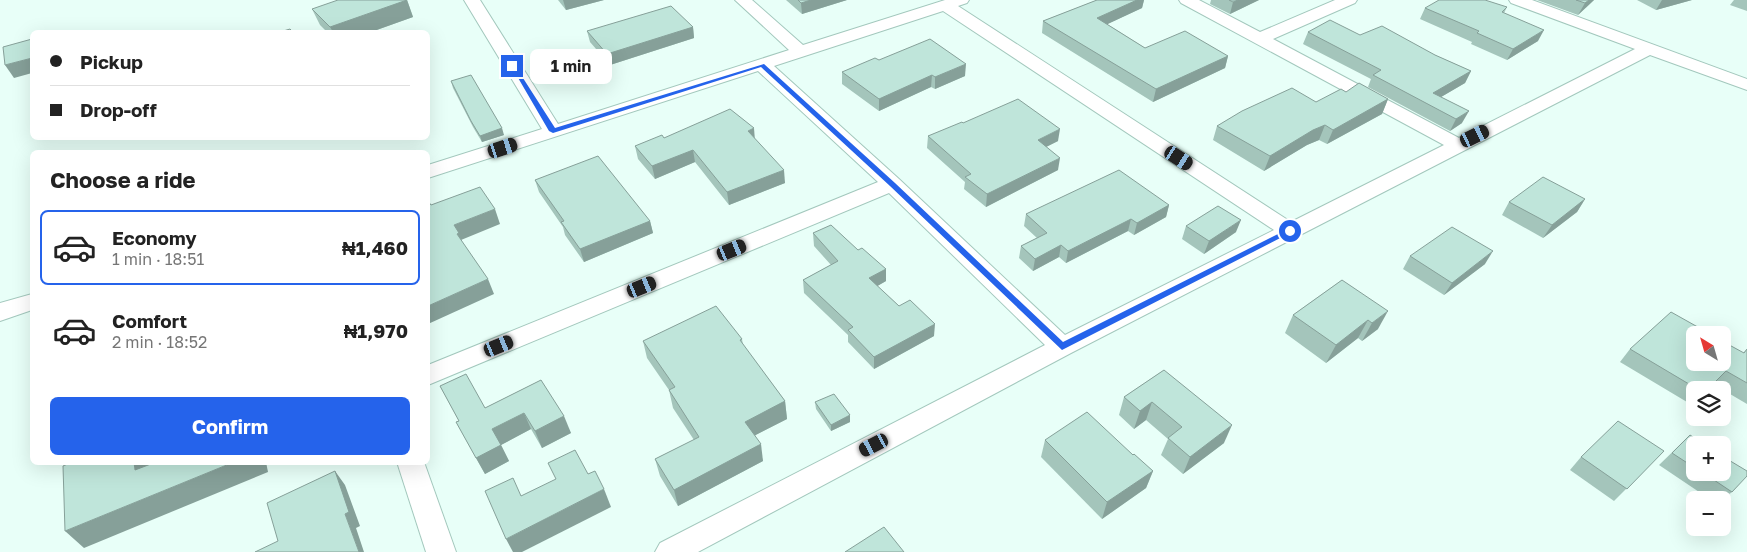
<!DOCTYPE html>
<html lang="en">
<head>
<meta charset="utf-8">
<style>
  body { margin:0; font-family:"Golos Text",sans-serif; background:#f2f2f2; color:#222; height:100vh; display:flex; flex-direction:column; font-size:19px; white-space:nowrap }
  * { box-sizing:border-box; margin:0 }
  p { font-size:16px; color:#767676 }
  .icon { flex:none; width:28px; height:28px; fill:none; stroke:currentColor; stroke-width:2; stroke-linecap:round; stroke-linejoin:round }
  .map { position:relative; flex:1; overflow:hidden }
  .side { position:absolute; left:30px; top:150px; width:400px; height:315px; display:flex; flex-direction:column; background:#fff; border-radius:8px; box-shadow:0 5px 20px #0002 }
  .side>* { flex:none }
  .hud { position:absolute; left:30px; top:30px; width:400px; height:110px; border-radius:8px; box-shadow:0 5px 20px #0002; display:grid; align-content:center; height:110px; padding:0 20px; background:#fff }
  .needle { width:32px; rotate:323deg }
  .controls { position:absolute; left:1686px; top:326px; display:grid; gap:10px }
  .controls a { display:grid; place-items:center; width:45px; height:45px; border-radius:8px; background:#fff; box-shadow:0 5px 20px #0002; font-size:25px }
  .end { position:absolute; width:22px; height:22px; margin:-11px; border:6px solid #2563eb; background:#fff; box-shadow:0 0 0 2px #fff }
  .from { border-radius:50% }
  .bubble { position:absolute; height:35px; border-radius:8px; background:#fff; box-shadow:0 5px 20px #0002; font-size:16px; font-weight:700; line-height:35px; text-align:center }
  .car { position:absolute; width:15px; height:30px; margin:-15px -8px; border-radius:6px; box-shadow:0 0 4px 1px #0007; background:linear-gradient(#222 24%,#8ab4d8 0 40%,#222 0 76%,#8ab4d8 0 86%,#222 0) }
  .hud b { display:flex; align-items:center; gap:18px; height:48px; font-size:19px }
  .hud b+b { border-top:1px solid #e0e0e0 }
  .hud i { width:12px; height:12px; background:#222 }
  ul { padding:0; list-style:none }
  li { display:flex; align-items:center; gap:15px; height:75px; margin:0 10px 8px; padding:0 10px; border:2px solid transparent; border-radius:8px }
  li div { flex:1 }
  li b { display:block; font-size:19px }
  li em { font-style:normal; font-weight:700 }
  li.on { border-color:#2563eb }
  li>.icon { width:45px; height:45px; stroke-width:1.5 }
  h2 { padding:0 20px; font-size:22px; line-height:60px }
  .cta { display:flex; gap:10px; margin-top:auto; padding:10px 20px }
  .cta a { flex:1; height:58px; border-radius:8px; background:#2563eb; color:#fff; font-size:20px; font-weight:700; line-height:58px; text-align:center }
  .map>svg:first-child { display:block }
  .lines { fill:none; stroke-linecap:round; stroke-linejoin:round }
  .street-casing { stroke:#a3c8bd; stroke-width:2 }
  .street { fill:#fff; fill-rule:evenodd }
  .wall { fill:#a4c5bb }
  .shaded-wall { fill:#86a099 }
  .building { fill:#bfe5da; stroke:#86a099 }
  .route { fill:#2563eb }
</style>
</head>
<body>
<div class="map">
<svg width="1747" height="552" viewBox="0 0 1747 552">
  <rect width="100%" height="100%" fill="#e8fff8"/>
  <g class="lines">
    <defs>
      <g id="street">
        <path d="M464,0h16l78,124 231,-74 -54,-50h17l51,45 142,-45h24l-2,3 -9,3 333,216 153,-77 -263,-142 -2,-3h20l61,32 75,-32h22l-2,3 -82,36 186,99 176,-89 -124,-46 -2,-3h23l215,79v11l-97,-35 -579,298 -373,199h-43l5,-9 385,-198 -156,-152 -461,192v-20l450,-183 -120,-111 -330,107v-13l114,-36zM943,11l331,219 -209,105 -166,-156 -125,-113z"/>
        <polygon points="32,294 32,310 0,321 0,303"/>
        <polygon points="397,462 424,462 456,552 426,552"/>
      </g>
    </defs>
    <!-- street casing -->
    <use href="#street" class="street-casing"/>
    <!-- street -->
    <use href="#street" class="street"/>
  </g>
  <!-- wall -->
  <g class="wall">
    <polygon points="407,0 413,17 371,32 327,32 320,25 312,9"/>
    <polygon points="558,0 604,0 566,10"/>
    <polygon points="786,0 847,0 802,14"/>
    <polygon points="1097,0 1144,0 1142,8 1107,24 1145,48 1228,56 1225,68 1153,102 1042,33 1043,21"/>
    <polygon points="1211,0 1259,0 1230,14 1210,4"/>
    <polygon points="1537,0 1594,0 1578,15"/>
    <polygon points="1637,0 1692,0 1656,10"/>
    <polygon points="1734,0 1747,0 1747,11 1730,5"/>
    <polygon points="1507,7 1504,13 1538,41 1507,60 1471,44 1472,42 1420,19 1425,8"/>
    <polygon points="693,27 694,38 610,65 590,42 587,31"/>
    <polygon points="1308,32 1360,35 1435,55 1471,71 1465,83 1441,97 1462,123 1450,131 1368,87 1371,79 1303,44"/>
    <polygon points="879,60 965,76 935,89 931,87 879,111 842,84 842,72"/>
    <polygon points="451,81 504,135 482,142 473,127 453,88"/>
    <polygon points="1346,92 1388,99 1382,114 1327,144 1319,140 1307,145 1264,171 1213,140 1217,126 1316,102"/>
    <polygon points="963,123 1058,141 1046,147 1058,170 986,207 964,189 965,182 927,148 928,136"/>
    <polygon points="664,138 755,139 785,183 729,205 695,162 655,179 638,159 635,146"/>
    <polygon points="535,180 650,221 653,233 584,262 565,235 563,227 539,192"/>
    <polygon points="1585,199 1577,212 1543,238 1502,215 1509,202"/>
    <polygon points="1169,205 1166,217 1134,235 1128,231 1066,263 1059,257 1033,271 1019,258 1021,246 1037,238 1024,226 1026,214"/>
    <polygon points="1186,226 1236,232 1204,254 1182,239"/>
    <polygon points="813,233 858,250 886,269 886,281 877,286 899,306 934,336 874,369 848,342 848,335 804,293 803,280 831,265 814,246"/>
    <polygon points="1410,256 1485,264 1444,295 1403,269"/>
    <polygon points="1342,280 1378,329 1362,341 1358,338 1326,363 1285,333 1293,315"/>
    <polygon points="742,339 743,345 785,401 787,419 755,435 763,461 678,506 660,476 655,459 694,440 673,408 669,390 647,358 643,341"/>
    <polygon points="1630,349 1743,353 1747,349 1747,404 1713,384 1707,390 1695,390 1695,402 1692,405 1620,362"/>
    <polygon points="1164,370 1224,443 1183,474 1161,455 1168,439 1146,420 1134,429 1119,415 1124,397"/>
    <polygon points="541,380 571,433 542,448 531,429 501,445 509,461 485,474 456,422 459,421 440,386 485,408"/>
    <polygon points="815,402 850,422 831,431 816,409"/>
    <polygon points="1690,435 1695,445 1695,472 1722,472 1732,492 1722,500 1711,500 1659,465"/>
    <polygon points="1045,440 1133,455 1153,471 1146,488 1102,519 1041,457"/>
    <polygon points="1664,451 1614,501 1570,470 1581,457"/>
  </g>
  <!-- shaded-wall -->
  <g class="shaded-wall">
    <polygon points="407,0 413,17 371,32 333,32 330,27"/>
    <polygon points="563,0 604,0 566,10"/>
    <polygon points="811,0 847,0 802,14 801,3"/>
    <polygon points="1137,0 1144,0 1142,8 1095,30 1097,18"/>
    <polygon points="1238,0 1259,0 1230,14 1233,2"/>
    <polygon points="1589,0 1594,0 1578,15 1585,3"/>
    <polygon points="1662,0 1692,0 1656,10"/>
    <polygon points="693,27 694,38 610,65 607,54"/>
    <polygon points="1544,30 1538,41 1507,60 1513,49"/>
    <polygon points="1228,56 1225,68 1153,102 1156,89"/>
    <polygon points="32,58 32,73 14,78 5,65"/>
    <polygon points="966,64 965,76 935,89 935,77"/>
    <polygon points="1471,71 1465,83 1429,104 1433,93"/>
    <polygon points="932,75 931,87 879,111 879,99"/>
    <polygon points="1388,99 1382,114 1327,144 1333,130"/>
    <polygon points="1469,111 1462,123 1450,131 1456,119"/>
    <polygon points="1325,125 1319,140 1307,145 1264,171 1270,156 1313,130"/>
    <polygon points="502,128 504,135 482,142 480,136"/>
    <polygon points="754,128 755,141 748,131"/>
    <polygon points="1060,129 1058,141 1036,152 1038,140"/>
    <polygon points="693,150 695,162 655,179 652,166"/>
    <polygon points="1060,158 1058,170 986,207 987,194"/>
    <polygon points="784,170 785,183 729,205 727,192"/>
    <polygon points="1585,199 1577,212 1543,238 1552,225"/>
    <polygon points="1169,205 1166,217 1134,235 1137,223"/>
    <polygon points="495,209 500,224 461,240 465,248 457,234 454,225"/>
    <polygon points="1131,219 1128,231 1066,263 1068,251"/>
    <polygon points="1241,220 1236,232 1204,254 1209,241"/>
    <polygon points="650,221 653,233 584,262 580,249"/>
    <polygon points="1061,245 1059,257 1033,271 1035,259"/>
    <polygon points="1493,251 1485,264 1444,295 1452,283"/>
    <polygon points="886,269 886,281 869,291 869,278"/>
    <polygon points="488,279 494,294 428,324 428,306"/>
    <polygon points="1388,311 1378,329 1362,341 1372,323"/>
    <polygon points="1368,320 1358,338 1326,363 1336,345"/>
    <polygon points="935,324 934,336 874,369 874,357"/>
    <polygon points="785,401 787,419 748,439 745,422"/>
    <polygon points="1152,402 1146,420 1134,429 1140,411"/>
    <polygon points="524,413 531,429 501,445 509,461 485,474 476,458 492,429"/>
    <polygon points="850,415 850,422 831,431 831,425"/>
    <polygon points="564,416 571,433 542,448 535,431"/>
    <polygon points="1232,425 1224,443 1183,474 1190,457"/>
    <polygon points="761,444 763,461 678,506 674,490"/>
    <polygon points="134,462 149,462 152,488 135,470"/>
    <polygon points="234,462 266,462 268,472 84,548 65,531"/>
    <polygon points="335,471 345,485 360,526 356,528 364,552 359,552 345,514"/>
    <polygon points="1153,471 1146,488 1102,519 1107,502"/>
    <polygon points="604,489 611,507 522,552 513,552 506,539"/>
  </g>
  <!-- building -->
  <g class="building">
    <polygon points="338,0 407,0 330,27 312,9"/>
    <polygon points="798,0 811,0 801,3"/>
    <polygon points="1097,0 1137,0 1097,18 1145,48 1185,31 1228,56 1156,89 1043,21"/>
    <polygon points="1229,0 1238,0 1233,2"/>
    <polygon points="1439,0 1485,0 1507,7 1502,12 1544,30 1513,49 1477,33 1479,31 1425,8"/>
    <polygon points="1576,0 1589,0 1585,3"/>
    <polygon points="671,6 693,27 607,54 587,31"/>
    <polygon points="1330,20 1360,35 1382,26 1435,55 1471,71 1433,93 1469,111 1456,119 1373,75 1381,70 1308,32"/>
    <polygon points="290,29 293,32 280,32"/>
    <polygon points="32,39 32,58 5,65 3,47"/>
    <polygon points="930,39 966,64 935,77 932,75 879,99 842,72 875,58 879,60"/>
    <polygon points="471,75 502,128 480,136 471,121 451,81"/>
    <polygon points="1359,83 1388,99 1333,130 1325,125 1313,130 1270,156 1217,126 1242,111 1292,88 1316,102 1341,89 1346,92"/>
    <polygon points="1018,99 1060,129 1038,140 1060,158 987,194 965,177 971,174 928,136 962,122 963,123"/>
    <polygon points="730,109 754,128 748,131 784,170 727,192 693,150 652,166 635,146 662,135 664,138"/>
    <polygon points="598,156 650,221 580,249 561,222 564,221 535,180"/>
    <polygon points="1119,170 1169,205 1137,223 1131,219 1068,251 1061,245 1035,259 1021,246 1047,233 1026,214"/>
    <polygon points="1543,177 1585,199 1552,225 1509,202"/>
    <polygon points="480,187 495,209 454,225 459,233 457,234 488,279 428,306 428,201 431,205"/>
    <polygon points="1218,206 1241,220 1209,241 1186,226"/>
    <polygon points="831,225 858,250 862,248 886,269 869,278 899,306 910,300 935,324 874,357 848,330 853,327 803,280 838,261 813,233"/>
    <polygon points="1452,227 1493,251 1452,283 1410,256"/>
    <polygon points="1342,280 1388,311 1372,323 1368,320 1336,345 1293,315"/>
    <polygon points="716,306 742,339 740,340 785,401 745,422 761,444 674,490 655,459 699,437 669,390 675,387 643,341"/>
    <polygon points="1671,312 1712,335 1695,335 1695,362 1722,362 1722,341 1744,353 1747,349 1747,383 1726,371 1707,390 1699,390 1630,349"/>
    <polygon points="1164,370 1232,425 1190,457 1168,438 1182,427 1152,402 1140,411 1124,397"/>
    <polygon points="466,374 485,408 541,380 564,416 535,431 524,413 492,429 501,445 476,458 456,422 459,421 440,386"/>
    <polygon points="834,394 850,415 831,425 815,402"/>
    <polygon points="1087,412 1133,455 1134,454 1153,471 1107,502 1045,440"/>
    <polygon points="1618,421 1664,451 1627,489 1581,457"/>
    <polygon points="1690,435 1705,445 1695,445 1695,468 1672,453"/>
    <polygon points="575,450 588,474 595,471 604,489 506,539 485,491 513,478 521,496 556,479 548,463"/>
    <polygon points="1722,456 1747,471 1747,476 1732,492 1702,472 1722,472"/>
    <polygon points="72,462 134,462 135,470 156,462 234,462 65,531 63,466"/>
    <polygon points="335,471 349,512 345,514 359,552 255,552 278,541 267,503"/>
    <polygon points="884,527 904,552 845,552"/>
  </g>
  <!-- route -->
  <polygon class="route" points="510,64 514,64 555,128 764,64 895,183 1063,342 1288,229 1294,231 1062,350 890,186 761,67 553,133 549,131"/>
</svg>
<div class="controls">
<a><svg class="needle" viewBox="-14 -14 28 28"><path d="M0-13l5 13h-10z" fill="#e53935"/><path d="M0 13l5-13h-10z" fill="#767676"/></svg></a>
<a><svg class="icon" aria-label="layers" viewBox="0 0 24 24"><path d="M12 4l9 5-9 5-9-5zM3 14l9 5 9-5"/></svg></a>
<a>+</a>
<a>−</a>
</div>
<i class="end from" style="left:1290px;top:231px"></i>
<i class="end" style="left:512px;top:66px"></i>
<div class="bubble" style="left:530px;top:49px;width:82px">1 min</div>
<i class="car" style="left:1475px;top:136px;rotate:64deg"></i>
<i class="car" style="left:503px;top:148px;rotate:72deg"></i>
<i class="car" style="left:1179px;top:158px;rotate:123deg"></i>
<i class="car" style="left:732px;top:250px;rotate:68deg"></i>
<i class="car" style="left:642px;top:287px;rotate:68deg"></i>
<i class="car" style="left:499px;top:346px;rotate:68deg"></i>
<i class="car" style="left:874px;top:445px;rotate:243deg"></i>
<div class="hud">
<b><i class="from"></i>Pickup</b>
<b><i></i>Drop-off</b>
</div>
<section class="side">
<h2>Choose a ride</h2>
<ul>
<li class="on"><svg class="icon" aria-label="car" viewBox="0 0 24 24"><path d="M5 17H2v-5l4-1 3-4h7l3 4 3 1v5h-3M9 17h6M6 11h13"/><circle cx="7" cy="17" r="2"/><circle cx="17" cy="17" r="2"/></svg><div><b>Economy</b><p>1 min · 18:51</p></div><em>₦1,460</em></li>
<li><svg class="icon" aria-label="car" viewBox="0 0 24 24"><path d="M5 17H2v-5l4-1 3-4h7l3 4 3 1v5h-3M9 17h6M6 11h13"/><circle cx="7" cy="17" r="2"/><circle cx="17" cy="17" r="2"/></svg><div><b>Comfort</b><p>2 min · 18:52</p></div><em>₦1,970</em></li>
</ul>
<div class="cta"><a>Confirm</a></div>
</section>
</div>
</body>
</html>
